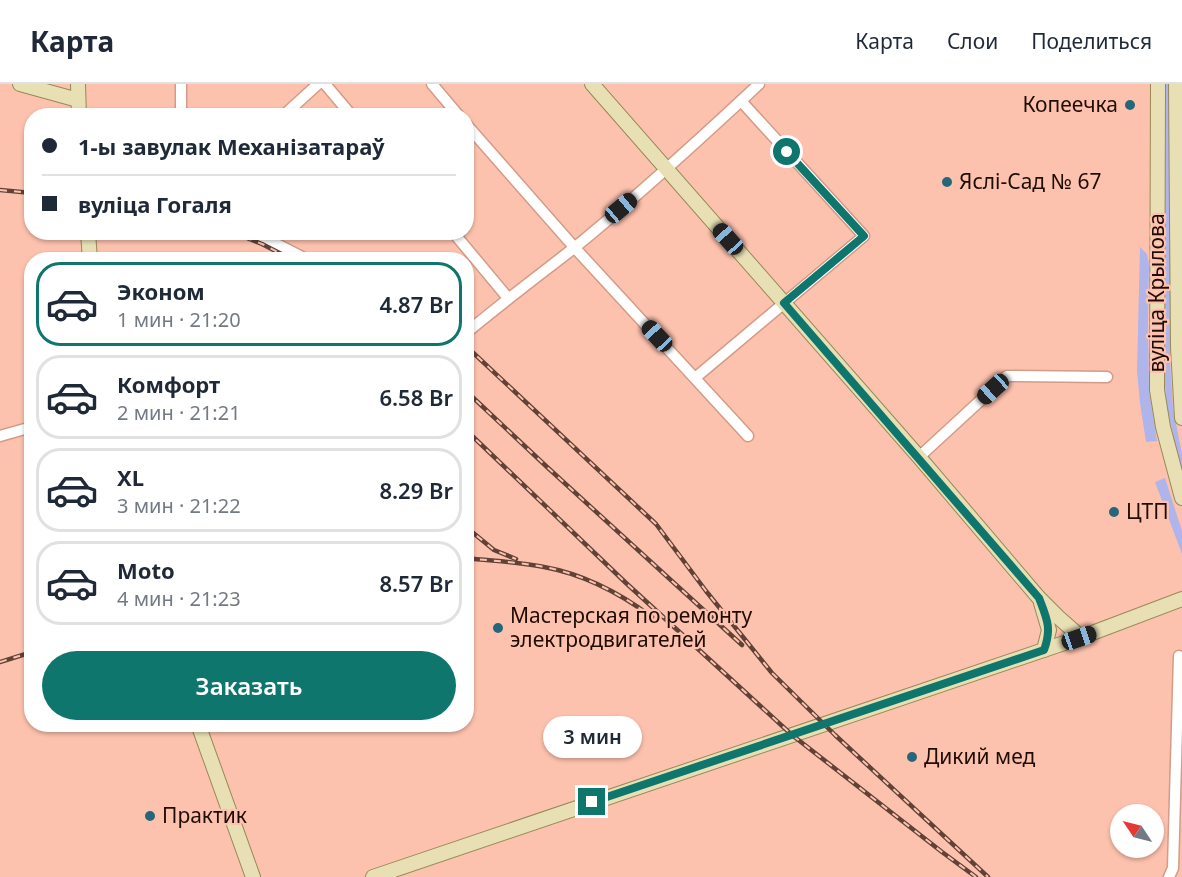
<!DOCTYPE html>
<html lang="ru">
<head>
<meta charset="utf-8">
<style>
  body { margin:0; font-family:"Noto Sans",sans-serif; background:#f2f2f3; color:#1f2937; height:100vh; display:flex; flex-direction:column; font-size:22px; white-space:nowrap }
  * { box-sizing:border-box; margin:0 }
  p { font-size:20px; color:#747a83 }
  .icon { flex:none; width:33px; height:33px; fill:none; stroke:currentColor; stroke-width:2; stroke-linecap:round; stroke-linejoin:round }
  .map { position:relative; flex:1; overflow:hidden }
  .side { position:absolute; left:24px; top:168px; width:450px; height:480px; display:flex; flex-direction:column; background:#fff; border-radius:24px; box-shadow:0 2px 4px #0004 }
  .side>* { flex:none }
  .guide { position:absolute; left:24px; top:24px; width:450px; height:132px; border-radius:24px; box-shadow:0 2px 4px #0004; display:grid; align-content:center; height:132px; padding:0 18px; background:#fff }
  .needle { width:39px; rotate:305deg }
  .controls { position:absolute; left:1110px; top:720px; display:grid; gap:12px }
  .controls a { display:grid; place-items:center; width:54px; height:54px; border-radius:50%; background:#fff; box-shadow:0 2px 4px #0004; font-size:30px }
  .end { position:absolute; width:27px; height:27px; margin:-14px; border:8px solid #0f766e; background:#fff; box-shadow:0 0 0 3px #fff }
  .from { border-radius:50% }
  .bubble { position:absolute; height:42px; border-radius:21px; background:#fff; box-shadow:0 2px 4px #0004; font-size:20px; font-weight:600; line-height:42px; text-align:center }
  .car { position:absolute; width:18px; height:36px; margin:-18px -9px; border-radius:8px; box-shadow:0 0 4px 2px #0007; background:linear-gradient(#222 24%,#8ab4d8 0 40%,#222 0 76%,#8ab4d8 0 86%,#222 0) }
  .guide b { display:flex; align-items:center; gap:21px; height:57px; font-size:22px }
  .guide b+b { border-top:2px solid #e0e1e3 }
  .guide i { width:15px; height:15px; background:#1f2937 }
  ul { padding:10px 0 0; list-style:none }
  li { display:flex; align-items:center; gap:18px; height:84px; margin:0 12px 9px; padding:0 6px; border:3px solid #e0e1e3; border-radius:24px }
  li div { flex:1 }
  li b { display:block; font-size:22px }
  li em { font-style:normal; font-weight:600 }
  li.current { border-color:#0f766e }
  li>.icon { width:54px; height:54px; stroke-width:1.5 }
  .action { display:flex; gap:12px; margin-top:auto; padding:12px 18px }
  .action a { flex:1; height:69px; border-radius:36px; background:#0f766e; color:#fff; font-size:24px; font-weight:600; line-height:69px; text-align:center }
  header { display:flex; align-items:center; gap:36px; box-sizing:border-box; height:84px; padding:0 30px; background:#fff; border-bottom:2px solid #e0e1e3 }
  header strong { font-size:28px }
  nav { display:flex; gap:33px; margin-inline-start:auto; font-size:21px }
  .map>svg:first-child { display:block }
  .green { fill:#afb4eb }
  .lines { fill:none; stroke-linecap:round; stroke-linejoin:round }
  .minor-casing { stroke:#d49b87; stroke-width:13 }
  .major-casing { stroke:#978956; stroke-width:16 }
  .minor { stroke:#fff; stroke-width:10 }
  .major { stroke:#e8e0b4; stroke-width:14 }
  .rail-casing { stroke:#614237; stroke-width:4.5 }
  .rail { stroke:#fdc2ae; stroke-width:2; stroke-dasharray:7; stroke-linecap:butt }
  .route { stroke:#0f766e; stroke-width:8 }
  .poi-dot { fill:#25677a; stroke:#fdc2ae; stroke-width:2 }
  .labels { text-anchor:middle; stroke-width:4.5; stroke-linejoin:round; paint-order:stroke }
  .poi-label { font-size:21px; fill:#1f0c05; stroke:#fdc2ae; text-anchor:start }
  .street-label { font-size:21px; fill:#1f0c05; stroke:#fdc2ae }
</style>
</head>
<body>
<header>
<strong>Карта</strong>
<nav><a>Карта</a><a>Слои</a><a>Поделиться</a></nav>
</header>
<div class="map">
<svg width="1182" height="793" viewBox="0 0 1182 793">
  <rect width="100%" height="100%" fill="#fdc2ae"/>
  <!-- green -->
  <g class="green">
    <polygon points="1163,0 1170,0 1170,277 1173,324 1182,370 1182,391 1167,323 1163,279"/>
    <polygon points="1140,163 1147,170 1149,180 1148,236 1149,307 1157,357 1146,358 1140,319 1137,287"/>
    <polygon points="1165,394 1182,447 1182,470 1155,398"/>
  </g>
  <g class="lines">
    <defs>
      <g id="minor">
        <polyline points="325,0 352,32"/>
        <polyline points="432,0 459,32"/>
        <polyline points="181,32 181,0"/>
        <polyline points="283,32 318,0"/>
        <polyline points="466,40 574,163 748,352"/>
        <polyline points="253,148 308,176"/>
        <polyline points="453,148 508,214"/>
        <path d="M466,249c36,-30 72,-57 108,-85 64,-52 125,-108 185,-164"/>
        <polyline points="695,294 864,152 741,17"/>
        <polyline points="0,352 32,343"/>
        <polyline points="919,373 1007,292 1107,293"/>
        <polyline points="1169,793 1173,784 1179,572"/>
      </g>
      <g id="major">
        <polyline points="20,0 78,16"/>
        <polyline points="78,0 79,32"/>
        <polyline points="592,0 919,373 1039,514 1058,533 1075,548 1079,554"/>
        <polyline points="1158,0 1157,306 1163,343 1182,414"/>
        <polyline points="1176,0 1178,263 1182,334"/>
        <polyline points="88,148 90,176"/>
        <polyline points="1041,519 1049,546 1044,566"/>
        <polyline points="198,640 253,793"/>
        <polyline points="373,793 1079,554 1182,515"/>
      </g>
    </defs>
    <!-- minor casing -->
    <use href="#minor" class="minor-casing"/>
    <!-- major casing -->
    <use href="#major" class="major-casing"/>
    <!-- minor -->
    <use href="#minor" class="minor"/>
    <!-- major -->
    <use href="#major" class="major"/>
    <defs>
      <g id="rail">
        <polyline points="0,106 32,109"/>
        <polyline points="232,148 262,160 293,176"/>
        <polyline points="467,263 656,440 706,507 772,589 835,651 988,793"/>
        <polyline points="466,307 547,383 742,561"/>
        <polyline points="466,346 626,499 792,651 942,768 976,793"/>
        <polyline points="466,443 494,466 516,475"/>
        <path d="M466,474c26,3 53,4 78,9 39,7 77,27 108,50"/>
        <polyline points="0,578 32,568"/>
      </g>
    </defs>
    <!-- rail casing -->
    <use href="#rail" class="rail-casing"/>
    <!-- rail -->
    <use href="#rail" class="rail"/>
  </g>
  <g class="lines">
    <!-- route -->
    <path class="route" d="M592,718l452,-152c8,-22 3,-31 -5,-52l-255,-295 80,-67 -77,-84"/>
  </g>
  <!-- markers -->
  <g class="poi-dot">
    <circle cx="1130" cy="21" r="6"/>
    <circle cx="947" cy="98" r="6"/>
    <circle cx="1114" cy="428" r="6"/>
    <circle cx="498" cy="544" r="6"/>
    <circle cx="912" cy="673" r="6"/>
    <circle cx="150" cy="732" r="6"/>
  </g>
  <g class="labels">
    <!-- poi labels -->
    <g class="poi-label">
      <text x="1118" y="28" text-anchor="end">Копеечка</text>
      <text x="959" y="105">Яслі-Сад № 67</text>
      <text x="1126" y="435">ЦТП</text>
      <text x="510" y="539">Мастерская по ремонту<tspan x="510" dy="24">электродвигателей</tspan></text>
      <text x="924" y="680">Дикий мед</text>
      <text x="162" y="739">Практик</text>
    </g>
    <!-- street labels -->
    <g class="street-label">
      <text transform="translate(1157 209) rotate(-90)" y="7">вуліца Крылова</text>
    </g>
  </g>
</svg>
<div class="controls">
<a><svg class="needle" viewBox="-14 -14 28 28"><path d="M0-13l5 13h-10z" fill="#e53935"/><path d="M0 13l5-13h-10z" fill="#747a83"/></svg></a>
</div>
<i class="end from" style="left:787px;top:68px"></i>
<i class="end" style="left:592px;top:718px"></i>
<div class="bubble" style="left:543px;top:632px;width:99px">3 мин</div>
<i class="car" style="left:621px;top:124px;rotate:50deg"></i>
<i class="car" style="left:728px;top:155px;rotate:318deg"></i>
<i class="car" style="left:657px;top:252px;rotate:317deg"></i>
<i class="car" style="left:993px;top:305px;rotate:228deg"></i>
<i class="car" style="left:1079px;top:554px;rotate:71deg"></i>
<div class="guide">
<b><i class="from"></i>1-ы завулак Механізатараў</b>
<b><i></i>вуліца Гогаля</b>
</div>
<section class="side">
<ul>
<li class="current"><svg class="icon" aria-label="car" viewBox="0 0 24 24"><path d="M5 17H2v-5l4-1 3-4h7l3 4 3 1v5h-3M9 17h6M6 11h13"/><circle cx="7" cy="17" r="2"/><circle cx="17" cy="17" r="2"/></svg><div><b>Эконом</b><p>1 мин · 21:20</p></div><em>4.87 Br</em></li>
<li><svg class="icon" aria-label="car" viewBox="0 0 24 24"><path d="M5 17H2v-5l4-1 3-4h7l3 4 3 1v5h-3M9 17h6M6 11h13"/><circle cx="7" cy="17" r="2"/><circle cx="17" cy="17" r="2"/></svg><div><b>Комфорт</b><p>2 мин · 21:21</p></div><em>6.58 Br</em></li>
<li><svg class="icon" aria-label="car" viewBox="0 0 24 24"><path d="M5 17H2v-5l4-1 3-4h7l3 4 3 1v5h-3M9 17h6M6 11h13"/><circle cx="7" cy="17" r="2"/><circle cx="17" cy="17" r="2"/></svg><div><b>XL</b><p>3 мин · 21:22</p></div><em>8.29 Br</em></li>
<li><svg class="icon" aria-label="car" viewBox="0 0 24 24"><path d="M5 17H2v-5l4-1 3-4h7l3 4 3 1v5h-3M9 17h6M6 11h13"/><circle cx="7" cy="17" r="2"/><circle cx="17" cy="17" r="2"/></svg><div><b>Moto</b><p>4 мин · 21:23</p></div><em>8.57 Br</em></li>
</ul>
<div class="action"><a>Заказать</a></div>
</section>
</div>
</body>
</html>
